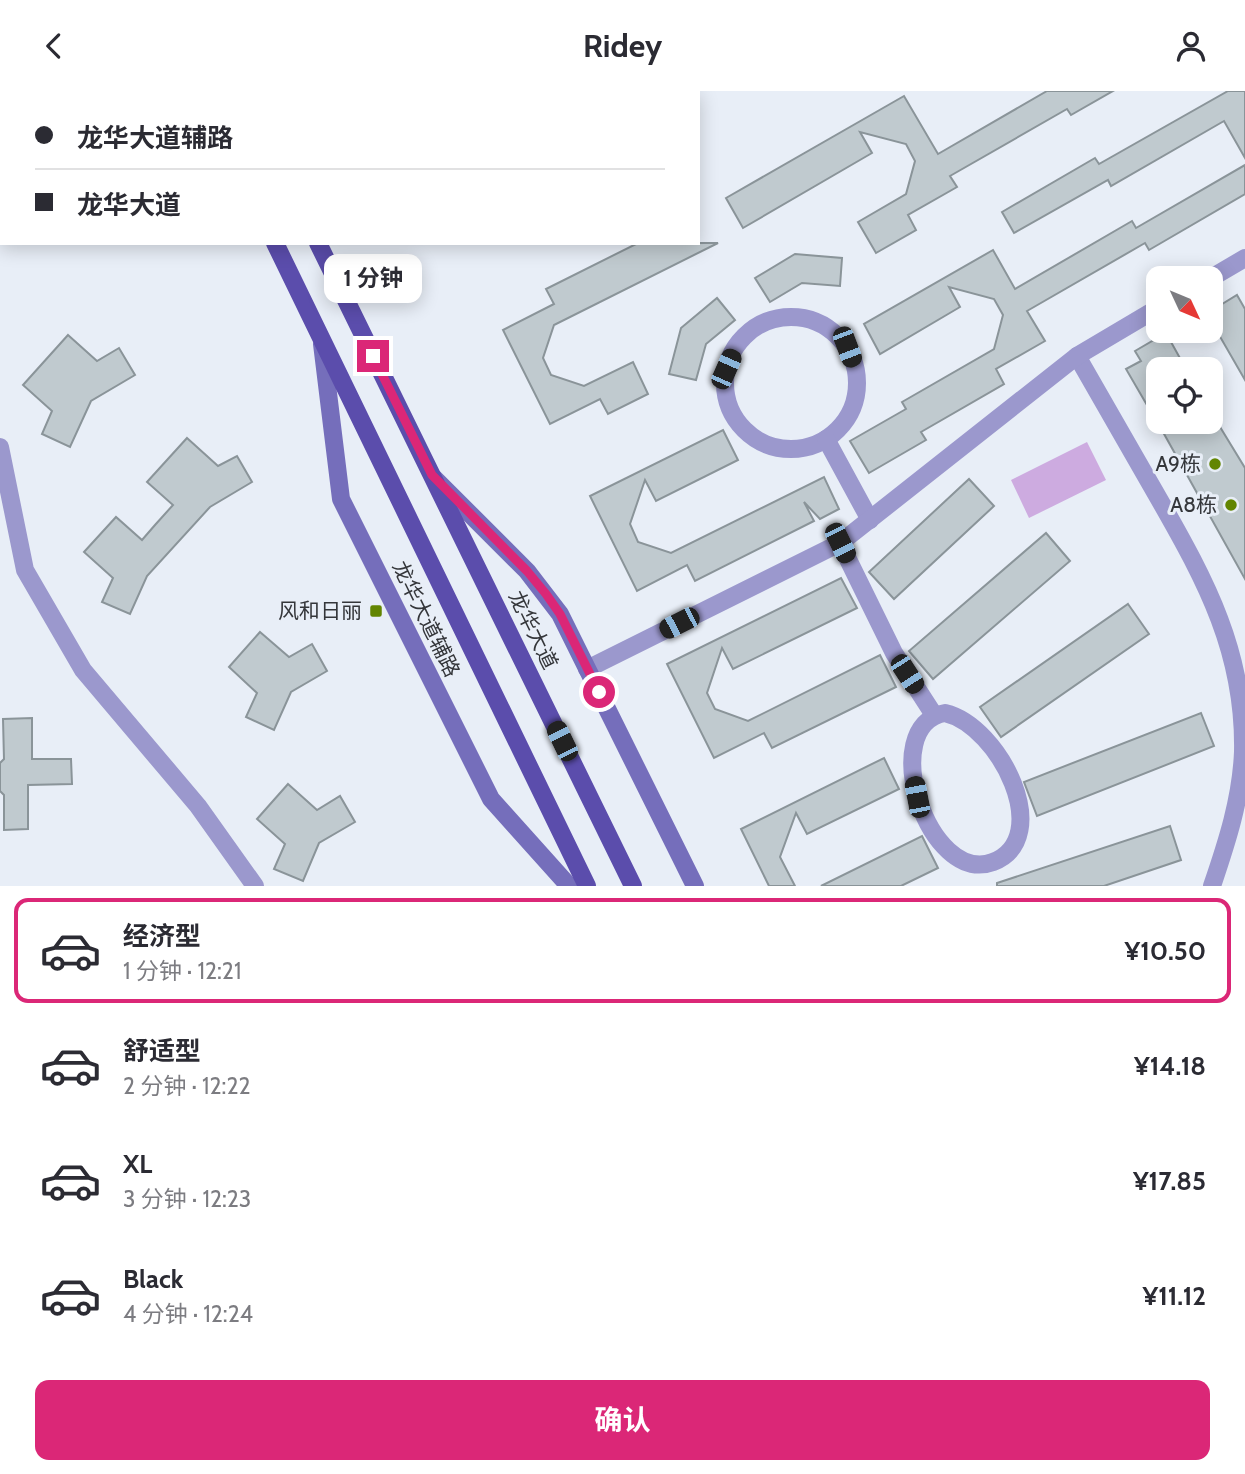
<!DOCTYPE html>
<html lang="zh">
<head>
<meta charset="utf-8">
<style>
  body { margin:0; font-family:Cabin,"Noto Sans SC",sans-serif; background:#f2f2f3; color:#2b2b33; height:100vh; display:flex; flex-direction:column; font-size:26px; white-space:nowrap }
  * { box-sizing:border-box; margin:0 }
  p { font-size:23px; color:#7c7c81 }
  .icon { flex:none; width:38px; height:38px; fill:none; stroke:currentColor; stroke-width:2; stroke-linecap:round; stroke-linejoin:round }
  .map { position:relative; height:795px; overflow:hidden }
  .side { display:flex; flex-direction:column; background:#fff; flex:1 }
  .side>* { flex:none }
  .hud { position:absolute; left:0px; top:0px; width:700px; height:154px; box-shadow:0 4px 18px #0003; display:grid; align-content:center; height:154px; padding:0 35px; background:#fff }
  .needle { width:46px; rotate:134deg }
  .controls { position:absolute; left:1146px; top:175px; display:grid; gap:14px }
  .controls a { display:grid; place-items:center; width:77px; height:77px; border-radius:14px; background:#fff; box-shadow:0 4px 18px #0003; font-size:35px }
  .end { position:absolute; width:32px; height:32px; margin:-16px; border:9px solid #db2777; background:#fff; box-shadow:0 0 0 4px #fff }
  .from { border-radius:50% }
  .bubble { position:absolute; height:49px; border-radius:14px; background:#fff; box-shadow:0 4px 18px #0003; font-size:23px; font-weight:700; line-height:49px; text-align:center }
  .car { position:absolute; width:21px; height:42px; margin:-21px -10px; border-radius:9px; box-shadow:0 0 5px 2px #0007; background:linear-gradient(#222 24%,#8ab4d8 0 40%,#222 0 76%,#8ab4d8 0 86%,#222 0) }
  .hud b { display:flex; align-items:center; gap:24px; height:66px; font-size:26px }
  .hud b+b { border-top:2px solid #e1e1e2 }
  .hud i { width:18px; height:18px; background:#2b2b33 }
  ul { padding:12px 0 0; list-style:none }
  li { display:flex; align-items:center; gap:21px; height:105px; margin:0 14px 10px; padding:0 21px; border:4px solid transparent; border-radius:14px }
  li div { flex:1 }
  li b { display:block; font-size:26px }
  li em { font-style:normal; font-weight:700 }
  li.selected { border-color:#db2777 }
  li>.icon { width:63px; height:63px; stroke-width:1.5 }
  .cta { display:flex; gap:14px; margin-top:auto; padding:14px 35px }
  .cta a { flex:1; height:80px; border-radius:14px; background:#db2777; color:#fff; font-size:28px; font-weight:700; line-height:80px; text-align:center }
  header { display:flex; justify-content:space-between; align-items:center; height:91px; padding:0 35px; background:#fff; font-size:32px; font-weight:700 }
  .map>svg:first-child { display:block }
  .green { fill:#cdabe0 }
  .building { fill:#c0cacf; stroke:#8a9499; stroke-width:2 }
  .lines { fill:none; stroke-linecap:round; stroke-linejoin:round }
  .minor { stroke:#9b98cd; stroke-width:18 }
  .secondary { stroke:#756ebb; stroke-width:18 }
  .primary { stroke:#5b4dac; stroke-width:18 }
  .route { stroke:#db2777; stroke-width:9 }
  .poi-dot { fill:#628501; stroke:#e8eef7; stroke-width:2.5 }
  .labels { text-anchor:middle; stroke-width:6; stroke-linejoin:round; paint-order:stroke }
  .poi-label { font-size:21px; fill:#34363a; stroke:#e8eef7; text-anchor:end }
  .street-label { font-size:21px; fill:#34363a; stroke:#e8eef7 }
</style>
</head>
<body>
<header><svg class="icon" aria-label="back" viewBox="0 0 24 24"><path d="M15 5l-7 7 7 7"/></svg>Ridey<svg class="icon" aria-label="person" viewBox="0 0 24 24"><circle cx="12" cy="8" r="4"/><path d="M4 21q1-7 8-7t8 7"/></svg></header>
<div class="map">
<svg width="1245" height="795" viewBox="0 0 1245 795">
  <rect width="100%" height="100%" fill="#e8eef7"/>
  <!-- green -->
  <polygon class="green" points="1087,351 1106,389 1029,427 1011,389"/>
  <!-- building -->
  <g class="building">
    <polygon points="1047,0 1113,0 1071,24 1067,18 950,85 957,96 908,124 916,139 876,162 858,131 906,103 915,70 906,53 860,41 872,62 743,137 726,107 904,5 938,63"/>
    <polygon points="1228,0 1245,0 1245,67 1224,30 1111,95 1108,89 1014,142 1002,121 1095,67 1099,73"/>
    <polygon points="1245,74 1245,103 1149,159 1145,152 1027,220 1045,250 996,278 1004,293 921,341 926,349 869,382 850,350 906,318 902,311 994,258 1003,224 994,208 949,196 960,216 880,263 864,233 993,159 1015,198 1132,130 1136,137"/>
    <polygon points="638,152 718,152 554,234 543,267 551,284 584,295 633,271 648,303 608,323 600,308 550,333 503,239 554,213 546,198"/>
    <polygon points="795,163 842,167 840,195 802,192 770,211 755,187"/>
    <polygon points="1237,204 1245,218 1245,289 1211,230 1219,226 1214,218"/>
    <polygon points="717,207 735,229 706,253 696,289 669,283 681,237"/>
    <polygon points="1166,242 1186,278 1158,278 1158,333 1126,278 1141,270 1135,260"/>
    <polygon points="68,244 97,270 119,257 135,284 91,310 70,356 42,343 52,320 23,294"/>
    <polygon points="1180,331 1217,331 1245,377 1245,488 1163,341"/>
    <polygon points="723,339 738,369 656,410 645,389 630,433 638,451 671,462 824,386 839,418 820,428 804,411 814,430 695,490 687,474 637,500 590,405"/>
    <polygon points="187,347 218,375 237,365 252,391 210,416 147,485 130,523 102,511 113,487 84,461 116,426 142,449 155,434 173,414 147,391"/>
    <polygon points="969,388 994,415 894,508 869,481"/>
    <polygon points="1046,442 1070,470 933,588 909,560"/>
    <polygon points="841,487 857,517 733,578 722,557 707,602 715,618 748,630 880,564 896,596 772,657 764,642 714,667 667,573"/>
    <polygon points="1128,513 1149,543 1001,646 980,616"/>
    <polygon points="260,541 289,566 312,553 327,580 291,601 274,639 246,626 257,602 229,576"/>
    <polygon points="1201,622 1214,655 1037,725 1024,691"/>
    <polygon points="32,627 32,668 71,668 72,693 28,694 28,738 4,739 4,704 0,700 0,672 4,668 3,628"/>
    <polygon points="884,667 899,698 807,743 796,722 780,766 795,795 769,795 741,738"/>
    <polygon points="288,693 317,719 340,705 355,731 319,752 303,790 274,778 285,753 257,728"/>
    <polygon points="1170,735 1181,769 1104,795 997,795 997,792"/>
    <polygon points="922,745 938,777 901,795 821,795"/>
  </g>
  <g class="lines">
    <!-- minor -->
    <g class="minor">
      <polyline points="1211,187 1245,167"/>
      <circle cx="791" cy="292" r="66"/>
      <path d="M1077,265c27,47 54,95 82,143 47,82 86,154 84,253 -2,47 -16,90 -31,134"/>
      <polyline points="826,348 870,429"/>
      <polyline points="0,356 25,479 83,579 198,715 255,795"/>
      <polyline points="840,452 894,562 934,624"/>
      <polyline points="587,578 840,452 1077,265 1158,217"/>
      <path d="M945,622c55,13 110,125 48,149 -65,24 -117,-137 -48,-149z"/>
    </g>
    <!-- secondary -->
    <g class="secondary">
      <polyline points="379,2 383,0"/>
      <polyline points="421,2 424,0"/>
      <polyline points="322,253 341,408 491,708 569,795"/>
      <polyline points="434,387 527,480 560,523 695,795"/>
    </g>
    <!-- primary -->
    <g class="primary">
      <polyline points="198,0 199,2"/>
      <polyline points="246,0 247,2"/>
      <polyline points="301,0 359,0"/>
      <polyline points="275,152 587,795"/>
      <polyline points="318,152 633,795"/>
    </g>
  </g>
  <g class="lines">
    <!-- route -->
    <polyline class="route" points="373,265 432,384 527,480 546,503 560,523 599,601"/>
  </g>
  <!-- markers -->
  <g class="poi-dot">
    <circle cx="1215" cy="373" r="7"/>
    <circle cx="1231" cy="414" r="7"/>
    <rect x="369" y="513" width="14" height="14" rx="3.5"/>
  </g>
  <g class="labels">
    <!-- poi labels -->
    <g class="poi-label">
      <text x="1201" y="380">A9栋</text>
      <text x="1217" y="421">A8栋</text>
      <text x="362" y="527">风和日丽</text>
    </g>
    <!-- street labels -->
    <g class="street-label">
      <text transform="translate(426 528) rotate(64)" y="7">龙华大道辅路</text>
      <text transform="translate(533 539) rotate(64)" y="7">龙华大道</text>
    </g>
  </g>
</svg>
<div class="controls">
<a><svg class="needle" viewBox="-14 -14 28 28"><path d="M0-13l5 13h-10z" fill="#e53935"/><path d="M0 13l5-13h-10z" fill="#7c7c81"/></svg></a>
<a><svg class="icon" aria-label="locate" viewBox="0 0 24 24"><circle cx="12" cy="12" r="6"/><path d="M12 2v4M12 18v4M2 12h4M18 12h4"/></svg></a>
</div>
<i class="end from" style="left:599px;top:601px"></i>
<i class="end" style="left:373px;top:265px"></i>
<div class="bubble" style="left:324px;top:163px;width:98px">1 分钟</div>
<i class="car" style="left:847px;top:256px;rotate:159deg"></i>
<i class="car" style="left:726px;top:278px;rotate:24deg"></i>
<i class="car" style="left:840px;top:452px;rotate:154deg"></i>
<i class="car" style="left:679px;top:532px;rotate:243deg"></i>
<i class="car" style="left:907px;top:583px;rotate:147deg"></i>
<i class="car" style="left:562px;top:650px;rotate:334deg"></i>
<i class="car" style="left:917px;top:706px;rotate:349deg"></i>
<div class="hud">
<b><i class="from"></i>龙华大道辅路</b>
<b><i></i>龙华大道</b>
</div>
</div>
<section class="side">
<ul>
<li class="selected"><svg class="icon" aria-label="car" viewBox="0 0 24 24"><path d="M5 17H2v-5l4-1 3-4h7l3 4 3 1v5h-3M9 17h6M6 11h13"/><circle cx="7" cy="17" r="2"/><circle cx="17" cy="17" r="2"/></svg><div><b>经济型</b><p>1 分钟 · 12:21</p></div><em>¥10.50</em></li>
<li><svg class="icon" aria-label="car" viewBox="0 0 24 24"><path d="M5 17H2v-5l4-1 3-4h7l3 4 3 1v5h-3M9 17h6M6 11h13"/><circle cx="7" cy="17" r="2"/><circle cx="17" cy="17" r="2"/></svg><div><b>舒适型</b><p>2 分钟 · 12:22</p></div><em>¥14.18</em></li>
<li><svg class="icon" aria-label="car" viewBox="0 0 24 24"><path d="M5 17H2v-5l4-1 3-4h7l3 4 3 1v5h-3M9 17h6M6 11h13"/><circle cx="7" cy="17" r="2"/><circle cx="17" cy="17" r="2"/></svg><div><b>XL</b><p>3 分钟 · 12:23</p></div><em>¥17.85</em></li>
<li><svg class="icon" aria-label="car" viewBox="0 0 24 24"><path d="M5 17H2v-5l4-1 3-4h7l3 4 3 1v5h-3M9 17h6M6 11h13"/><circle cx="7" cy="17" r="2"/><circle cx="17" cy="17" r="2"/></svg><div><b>Black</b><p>4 分钟 · 12:24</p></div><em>¥11.12</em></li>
</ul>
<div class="cta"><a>确认</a></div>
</section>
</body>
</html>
